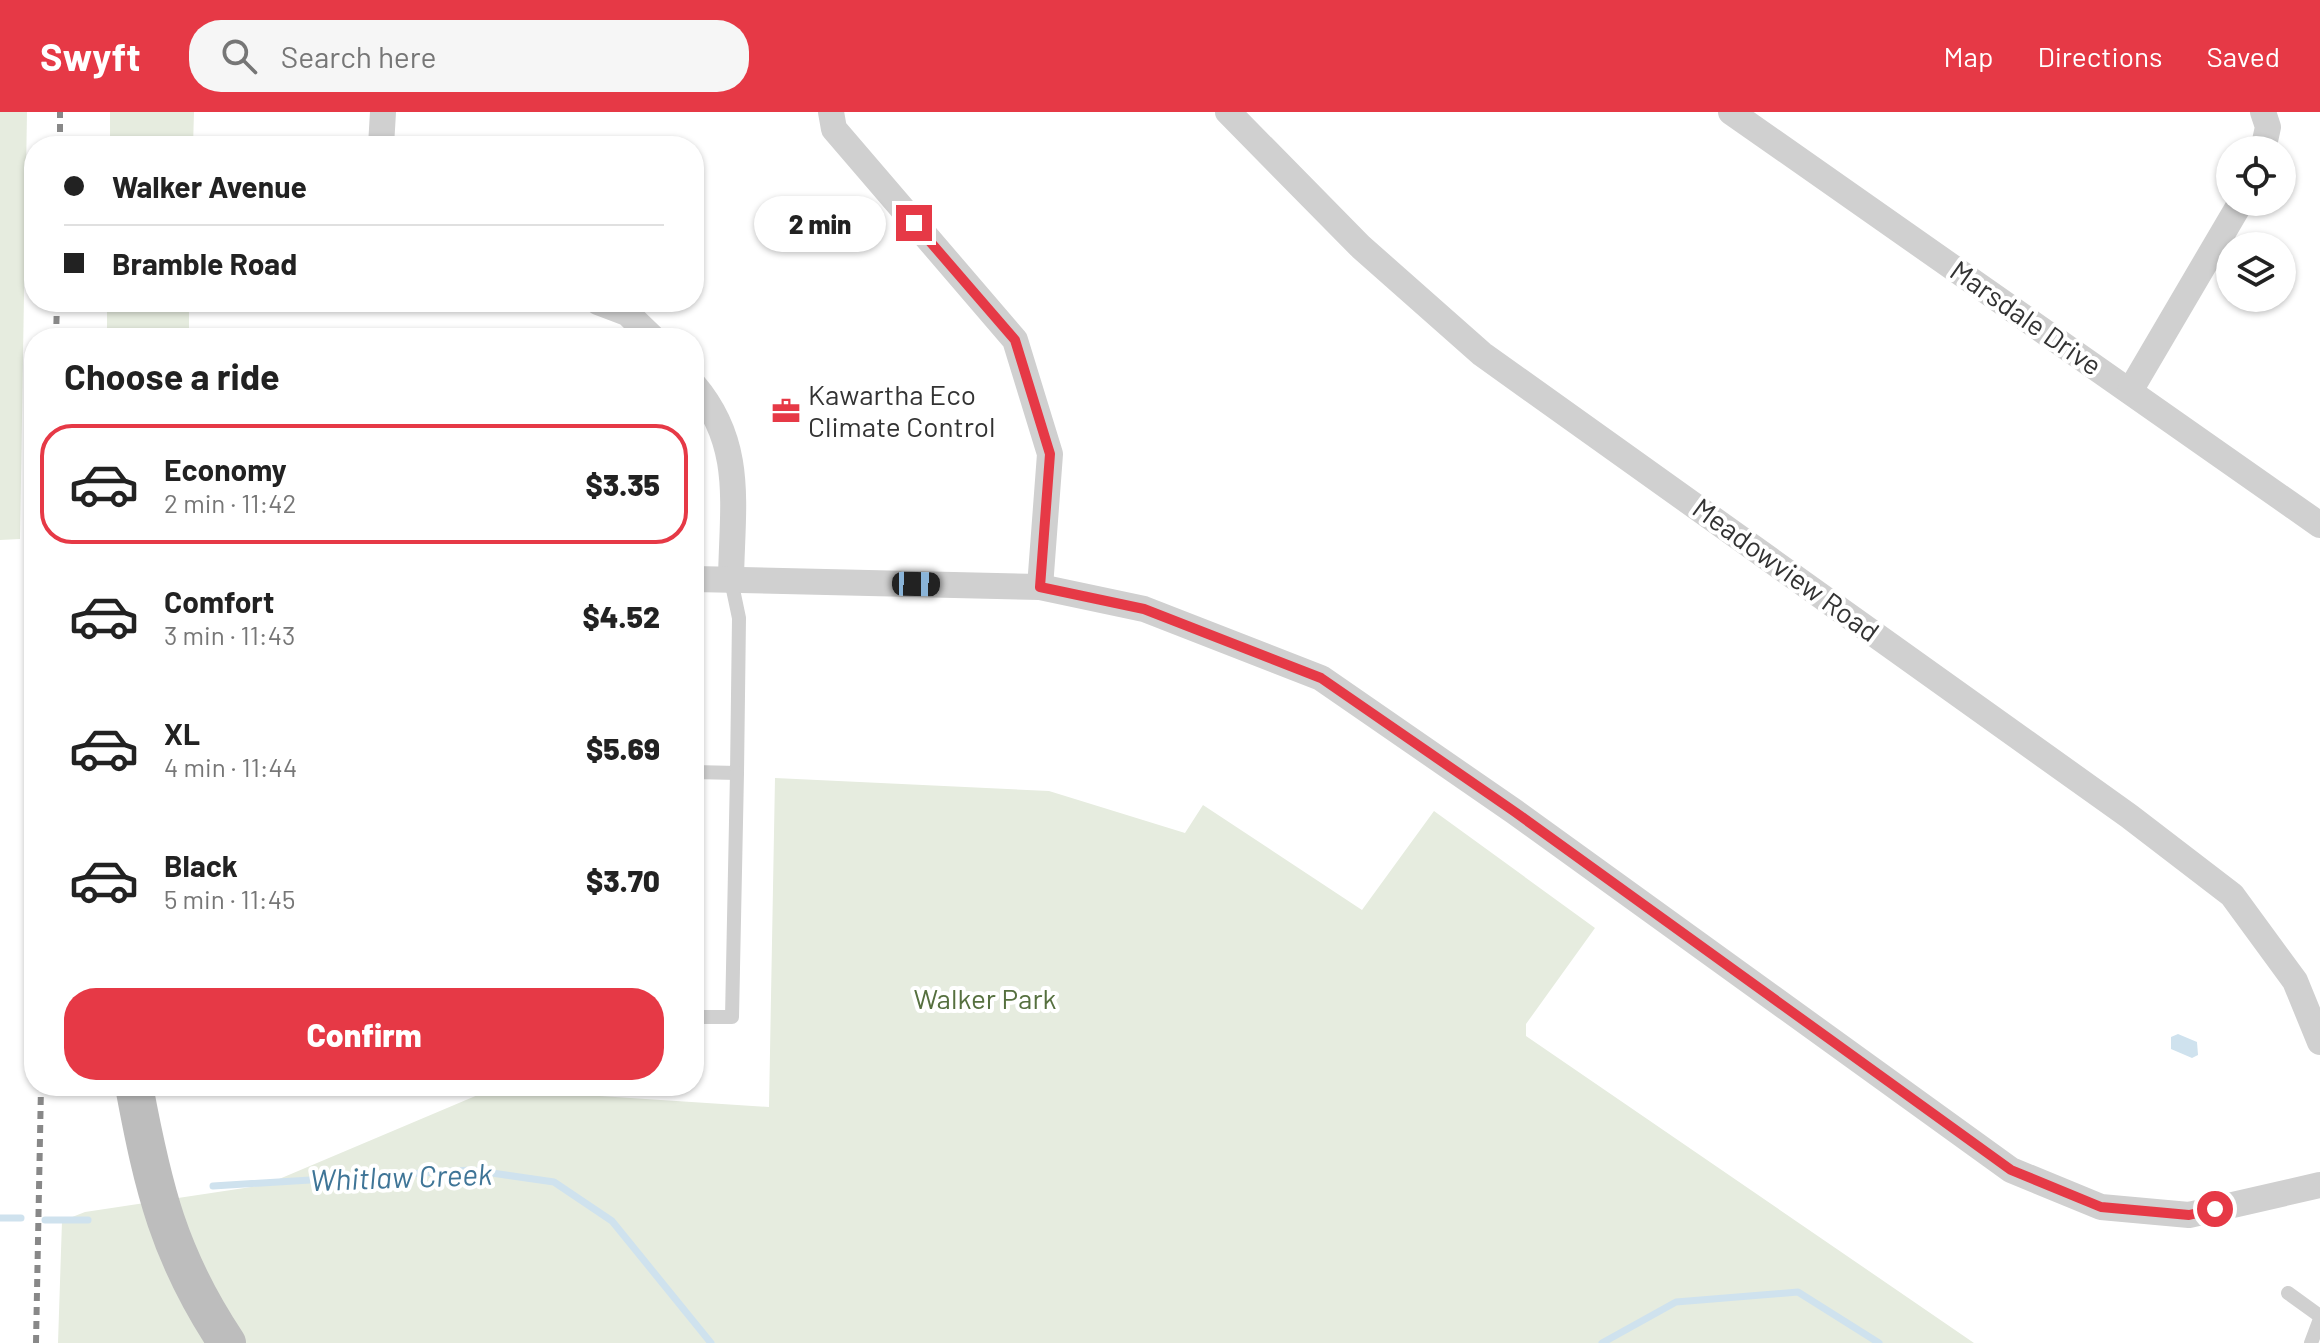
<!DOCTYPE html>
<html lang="en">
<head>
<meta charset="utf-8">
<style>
  body { margin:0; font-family:Barlow,sans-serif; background:#f6f6f6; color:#222; height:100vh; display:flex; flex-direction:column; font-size:30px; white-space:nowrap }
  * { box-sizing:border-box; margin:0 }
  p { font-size:26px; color:#767676 }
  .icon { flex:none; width:44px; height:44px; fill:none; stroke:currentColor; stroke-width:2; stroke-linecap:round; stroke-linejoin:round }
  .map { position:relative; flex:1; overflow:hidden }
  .drawer { position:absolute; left:24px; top:216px; width:680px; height:768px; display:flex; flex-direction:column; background:#fff; border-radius:32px; box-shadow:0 2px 6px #0004 }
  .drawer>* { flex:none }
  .top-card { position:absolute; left:24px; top:24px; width:680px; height:176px; border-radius:32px; box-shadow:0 2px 6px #0004; display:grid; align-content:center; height:176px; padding:0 40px; background:#fff }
  .tools { position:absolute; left:2216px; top:24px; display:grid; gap:16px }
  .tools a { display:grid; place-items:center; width:80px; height:80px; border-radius:50%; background:#fff; box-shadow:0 2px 6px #0004; font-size:40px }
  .end { position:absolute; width:36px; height:36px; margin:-18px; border:10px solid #e63946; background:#fff; box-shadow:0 0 0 4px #fff }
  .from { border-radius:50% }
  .bubble { position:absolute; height:56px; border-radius:28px; background:#fff; box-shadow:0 2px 6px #0004; font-size:26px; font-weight:800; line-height:56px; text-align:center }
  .car { position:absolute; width:24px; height:48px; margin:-24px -12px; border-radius:10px; box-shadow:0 0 6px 2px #0007; background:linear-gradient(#222 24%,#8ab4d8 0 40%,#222 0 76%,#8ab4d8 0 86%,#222 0) }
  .top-card b { display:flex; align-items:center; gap:28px; height:76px; font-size:30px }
  .top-card b+b { border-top:2px solid #e0e0e0 }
  .top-card i { width:20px; height:20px; background:#222 }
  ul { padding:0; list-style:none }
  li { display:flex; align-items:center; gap:24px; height:120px; margin:0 16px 12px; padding:0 24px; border:4px solid transparent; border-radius:32px }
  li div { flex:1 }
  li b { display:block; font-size:30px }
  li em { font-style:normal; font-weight:800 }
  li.current { border-color:#e63946 }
  li>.icon { width:72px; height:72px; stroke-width:1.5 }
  h2 { padding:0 40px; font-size:36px; line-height:96px }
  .primary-button { display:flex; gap:16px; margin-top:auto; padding:16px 40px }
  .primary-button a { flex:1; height:92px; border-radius:32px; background:#e63946; color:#fff; font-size:32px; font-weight:800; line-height:92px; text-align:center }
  header { display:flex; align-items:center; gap:48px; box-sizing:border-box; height:112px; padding:0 40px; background:#e63946; color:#fff }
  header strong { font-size:38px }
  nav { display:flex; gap:44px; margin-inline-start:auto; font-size:28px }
  .search { width:560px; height:72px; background:#f6f6f6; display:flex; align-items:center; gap:20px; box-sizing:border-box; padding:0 28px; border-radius:32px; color:#767676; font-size:30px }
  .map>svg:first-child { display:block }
  .green { fill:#e6ecdf }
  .water { fill:#cfe2ee }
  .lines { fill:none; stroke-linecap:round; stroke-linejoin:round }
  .stream { stroke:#cfe2ee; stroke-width:7 }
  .lane { stroke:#d0d0d0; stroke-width:14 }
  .street { stroke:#d0d0d0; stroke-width:26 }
  .secondary { stroke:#bdbdbd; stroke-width:38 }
  .rail { stroke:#888; stroke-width:6; stroke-dasharray:8 6; stroke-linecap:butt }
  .route { stroke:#e63946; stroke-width:10 }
  .labels { text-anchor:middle; stroke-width:8; stroke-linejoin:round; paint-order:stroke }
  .street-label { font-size:28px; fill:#333; stroke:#fff }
  .poi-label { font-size:28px; fill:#333; stroke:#fff; text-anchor:start }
  .park-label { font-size:28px; fill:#56703f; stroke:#fff }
  .water-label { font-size:30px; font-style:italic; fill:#3f7597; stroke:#fff }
</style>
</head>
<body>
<header>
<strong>Swyft</strong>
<div class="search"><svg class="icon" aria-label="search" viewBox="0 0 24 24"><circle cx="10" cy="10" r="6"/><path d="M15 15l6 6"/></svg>Search here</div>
<nav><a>Map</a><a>Directions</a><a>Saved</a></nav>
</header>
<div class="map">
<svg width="2320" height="1231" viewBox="0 0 2320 1231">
  <rect width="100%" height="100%" fill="#fff"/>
  <!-- green -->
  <g class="green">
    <polygon points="0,0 27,0 20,427 0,428"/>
    <polygon points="110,0 194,0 193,34 110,34"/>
    <rect x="107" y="190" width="82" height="36"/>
    <polygon points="775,666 1049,679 1185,721 1203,693 1362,798 1434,699 1595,816 1526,912 1526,924 1974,1231 58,1231 62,1109 85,1100 265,1073 492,977 769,995"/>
  </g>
  <!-- water -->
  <polygon class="water" points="2178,922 2197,930 2198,943 2192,946 2171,937 2171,925"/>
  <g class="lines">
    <!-- stream -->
    <g class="stream">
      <polyline points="213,1074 471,1058 554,1070 612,1109 711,1231"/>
      <polyline points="0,1106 21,1106"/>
      <polyline points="45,1108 88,1108"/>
      <polyline points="1602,1231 1676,1190 1798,1180 1879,1231"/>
    </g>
    <!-- lane -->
    <g class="lane">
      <polyline points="694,660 737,661 739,506 731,468"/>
      <polyline points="694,905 732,905 737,661"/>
      <polyline points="2288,1181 2320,1204"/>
      <polyline points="2311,1231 2320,1207"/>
    </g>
    <!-- street -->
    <g class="street">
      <polyline points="831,0 834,17 1015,228 1050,342 1040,475"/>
      <polyline points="1228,0 1361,135 1482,242 2129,704 2232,783 2295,869 2320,930"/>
      <polyline points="1731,0 2320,413"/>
      <polyline points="2263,0 2268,15 2263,38"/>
      <polyline points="381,34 383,0"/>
      <polyline points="598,190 627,201 653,226"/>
      <path d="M694,273c51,60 38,121 37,195"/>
      <polyline points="2130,279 2241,90"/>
      <polyline points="694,467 1040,475 1144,497 1321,566 1515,700 2011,1058 2101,1095 2189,1103 2320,1073"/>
    </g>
    <!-- secondary -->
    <path class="secondary" d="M134,974c19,102 35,170 93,257"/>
    <!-- rail -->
    <g class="rail">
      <polyline points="60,34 60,0"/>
      <polyline points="56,226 57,190"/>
      <polyline points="36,1231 41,974"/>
    </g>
  </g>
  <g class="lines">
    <!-- route -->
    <polyline class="route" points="914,111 1015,228 1050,342 1040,475 1144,497 1321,566 1515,700 2011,1058 2101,1095 2189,1103 2215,1097"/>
  </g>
  <!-- icons -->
  <defs>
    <symbol id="office-bare" viewBox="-9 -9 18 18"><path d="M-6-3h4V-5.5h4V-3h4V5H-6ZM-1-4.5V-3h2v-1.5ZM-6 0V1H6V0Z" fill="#e63946" stroke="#fff" stroke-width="2.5" paint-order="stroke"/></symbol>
  </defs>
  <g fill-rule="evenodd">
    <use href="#office-bare" x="766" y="279" width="40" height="40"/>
  </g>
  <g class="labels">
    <!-- street labels -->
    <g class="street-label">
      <text transform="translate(2026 206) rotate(35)" y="10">Marsdale Drive</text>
      <text transform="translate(1786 458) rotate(36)" y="10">Meadowview Road</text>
    </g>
    <!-- poi labels -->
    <g class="poi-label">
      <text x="808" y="293">Kawartha Eco<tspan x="808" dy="32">Climate Control</tspan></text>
    </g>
    <!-- park labels -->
    <g class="park-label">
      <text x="985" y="897">Walker Park</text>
    </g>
    <!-- water labels -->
    <g class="water-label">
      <text transform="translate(401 1066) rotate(-2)" y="10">Whitlaw Creek</text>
    </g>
  </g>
</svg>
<div class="tools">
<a><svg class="icon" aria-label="locate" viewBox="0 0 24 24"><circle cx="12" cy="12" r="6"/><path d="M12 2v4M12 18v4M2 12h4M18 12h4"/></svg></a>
<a><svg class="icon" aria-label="layers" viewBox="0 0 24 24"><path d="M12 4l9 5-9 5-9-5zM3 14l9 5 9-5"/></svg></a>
</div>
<i class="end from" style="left:2215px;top:1097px"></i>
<i class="end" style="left:914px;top:111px"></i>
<div class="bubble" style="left:754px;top:84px;width:132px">2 min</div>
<i class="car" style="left:916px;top:472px;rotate:91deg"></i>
<div class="top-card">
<b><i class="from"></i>Walker Avenue</b>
<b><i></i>Bramble Road</b>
</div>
<section class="drawer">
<h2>Choose a ride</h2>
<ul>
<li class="current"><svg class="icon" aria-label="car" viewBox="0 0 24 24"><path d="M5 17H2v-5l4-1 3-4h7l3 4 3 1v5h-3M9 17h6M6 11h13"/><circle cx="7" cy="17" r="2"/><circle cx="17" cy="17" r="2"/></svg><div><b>Economy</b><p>2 min · 11:42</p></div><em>$3.35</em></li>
<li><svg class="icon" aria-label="car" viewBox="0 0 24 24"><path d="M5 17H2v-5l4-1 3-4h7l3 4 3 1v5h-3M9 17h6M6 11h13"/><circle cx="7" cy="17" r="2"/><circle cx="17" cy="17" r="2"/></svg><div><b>Comfort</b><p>3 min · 11:43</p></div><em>$4.52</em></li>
<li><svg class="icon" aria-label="car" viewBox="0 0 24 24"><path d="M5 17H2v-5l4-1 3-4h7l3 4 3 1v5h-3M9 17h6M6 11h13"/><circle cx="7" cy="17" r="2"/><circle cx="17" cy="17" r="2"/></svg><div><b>XL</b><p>4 min · 11:44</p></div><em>$5.69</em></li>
<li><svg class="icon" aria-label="car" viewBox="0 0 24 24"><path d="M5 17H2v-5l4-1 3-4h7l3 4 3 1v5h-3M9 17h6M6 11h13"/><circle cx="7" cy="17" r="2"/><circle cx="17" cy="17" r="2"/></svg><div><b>Black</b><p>5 min · 11:45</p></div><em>$3.70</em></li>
</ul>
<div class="primary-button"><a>Confirm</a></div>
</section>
</div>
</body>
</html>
